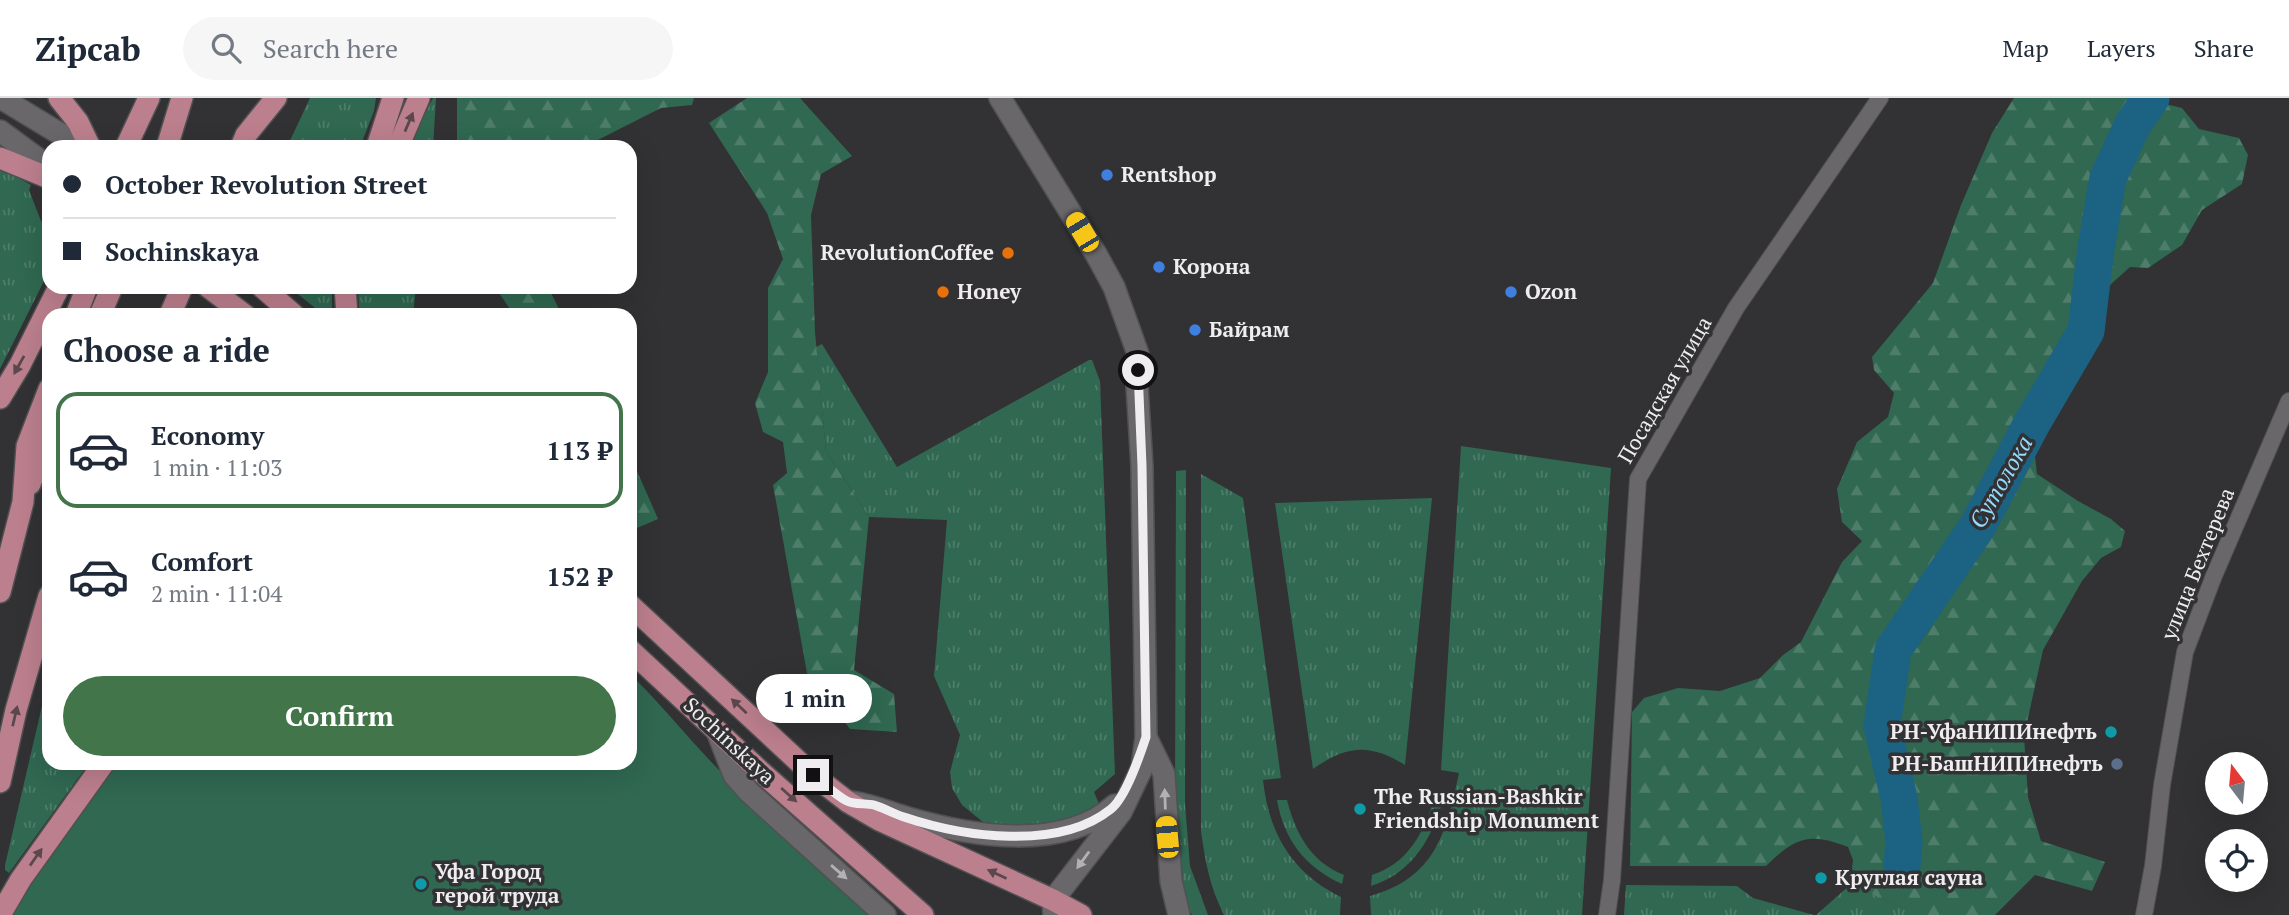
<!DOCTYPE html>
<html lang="en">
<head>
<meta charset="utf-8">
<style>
  body { margin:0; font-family:"PT Serif",serif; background:#f6f6f7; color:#1f2937; height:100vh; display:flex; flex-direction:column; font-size:26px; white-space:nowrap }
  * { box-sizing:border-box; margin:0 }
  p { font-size:23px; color:#747a83 }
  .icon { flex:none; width:38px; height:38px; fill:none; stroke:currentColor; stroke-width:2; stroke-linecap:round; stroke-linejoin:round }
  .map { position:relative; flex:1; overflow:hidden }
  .details { position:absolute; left:42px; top:210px; width:595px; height:462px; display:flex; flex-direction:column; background:#fff; border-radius:21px; box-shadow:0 7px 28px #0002 }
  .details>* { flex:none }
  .hud { position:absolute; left:42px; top:42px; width:595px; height:154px; border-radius:21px; box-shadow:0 7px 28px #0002; display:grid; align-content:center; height:154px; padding:0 21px; background:#fff }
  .needle { width:46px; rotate:344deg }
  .fabs { position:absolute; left:2205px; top:654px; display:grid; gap:14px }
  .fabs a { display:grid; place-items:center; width:63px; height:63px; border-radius:50%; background:#fff; box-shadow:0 7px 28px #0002; font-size:35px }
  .end { position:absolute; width:32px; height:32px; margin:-16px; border:9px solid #efedef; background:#111; box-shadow:0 0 0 4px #111 }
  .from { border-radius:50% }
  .bubble { position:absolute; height:49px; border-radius:24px; background:#fff; box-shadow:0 7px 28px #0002; font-size:23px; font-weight:700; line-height:49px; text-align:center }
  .car { position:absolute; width:21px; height:42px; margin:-21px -10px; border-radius:9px; box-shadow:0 0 5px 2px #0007; background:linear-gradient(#f5c518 24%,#345 0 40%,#f5c518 0 76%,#345 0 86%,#f5c518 0) }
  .hud b { display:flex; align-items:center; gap:24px; height:66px; font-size:26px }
  .hud b+b { border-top:2px solid #e0e1e3 }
  .hud i { width:18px; height:18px; background:#1f2937 }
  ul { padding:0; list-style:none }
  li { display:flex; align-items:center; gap:21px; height:116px; margin:0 14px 10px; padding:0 7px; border:4px solid transparent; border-radius:21px }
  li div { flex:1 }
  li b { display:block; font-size:26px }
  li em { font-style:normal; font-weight:700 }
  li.selected { border-color:#42754a }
  li>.icon { width:63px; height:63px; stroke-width:1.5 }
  h2 { padding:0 21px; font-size:32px; line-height:84px }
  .cta { display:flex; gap:14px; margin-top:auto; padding:14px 21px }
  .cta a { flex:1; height:80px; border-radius:42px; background:#42754a; color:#fff; font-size:28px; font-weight:700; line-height:80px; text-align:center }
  header { display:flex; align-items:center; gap:42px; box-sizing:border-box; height:98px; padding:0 35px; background:#fff; border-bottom:2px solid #e0e1e3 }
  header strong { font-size:33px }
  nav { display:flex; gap:38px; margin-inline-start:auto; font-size:24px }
  .search { width:490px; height:63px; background:#f6f6f7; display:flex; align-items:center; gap:18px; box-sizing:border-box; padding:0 24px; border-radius:38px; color:#747a83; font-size:26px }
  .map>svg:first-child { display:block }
  .grass { fill:url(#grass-tufts) }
  .forest { fill:url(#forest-firs) }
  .park { fill:#306851 }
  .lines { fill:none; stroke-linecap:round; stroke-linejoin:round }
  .river { stroke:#1c6383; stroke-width:37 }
  .street-casing { stroke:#515052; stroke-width:18 }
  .secondary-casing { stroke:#515052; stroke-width:24 }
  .primary-casing { stroke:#515052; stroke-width:24 }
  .street { stroke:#69676a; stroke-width:16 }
  .secondary { stroke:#69676a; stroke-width:21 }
  .primary { stroke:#bc7f8d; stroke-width:21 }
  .oneway { fill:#5b484e }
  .oneway2 { fill:#b3b1b3 }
  .route { stroke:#efedef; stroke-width:9 }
  .shop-dot { fill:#3f7fe0; stroke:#323133; stroke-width:2.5 }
  .food-dot { fill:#e8710a; stroke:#323133; stroke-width:2.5 }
  .culture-dot { fill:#0f9aa8; stroke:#323133; stroke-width:2.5 }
  .service-dot { fill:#5c6f8a; stroke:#323133; stroke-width:2.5 }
  .labels { text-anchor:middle; stroke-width:7; stroke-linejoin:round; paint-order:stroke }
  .poi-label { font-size:21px; font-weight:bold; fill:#efedef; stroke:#323133; text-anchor:start }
  .street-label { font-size:21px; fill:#efedef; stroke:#323133 }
  .water-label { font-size:23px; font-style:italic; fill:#97d8fb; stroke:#323133 }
</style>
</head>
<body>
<header>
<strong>Zipcab</strong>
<div class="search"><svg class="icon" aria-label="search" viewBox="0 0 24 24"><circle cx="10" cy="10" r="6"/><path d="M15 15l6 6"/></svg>Search here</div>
<nav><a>Map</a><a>Layers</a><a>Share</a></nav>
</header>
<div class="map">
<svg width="2289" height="817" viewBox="0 0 2289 817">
  <defs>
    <pattern id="grass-tufts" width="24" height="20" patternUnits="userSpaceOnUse" patternTransform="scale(1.75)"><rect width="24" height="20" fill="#306851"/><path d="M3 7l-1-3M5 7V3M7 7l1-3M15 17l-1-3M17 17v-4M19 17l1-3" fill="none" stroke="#4e7e6a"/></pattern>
    <pattern id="forest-firs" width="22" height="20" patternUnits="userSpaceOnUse" patternTransform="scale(1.75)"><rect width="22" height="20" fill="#306851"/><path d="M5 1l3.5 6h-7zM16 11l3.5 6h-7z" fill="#4e7e6a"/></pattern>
  </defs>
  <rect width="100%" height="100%" fill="#323133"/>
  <!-- grass -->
  <g class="grass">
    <polygon points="310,0 376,0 374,13 360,49 287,49"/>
    <polygon points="433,0 436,0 433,49 408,49"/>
    <polygon points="0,72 7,73 31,87 29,92 41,123 49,131 49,173 0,271"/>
    <polygon points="289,189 332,189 332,217 324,217"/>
    <polygon points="358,189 416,189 413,217 362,217 359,209"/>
    <polygon points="822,246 897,369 1089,262 1092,262 1100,283 1115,676 1094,694 1099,706 1072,722 1007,728 983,724 962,707 952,690 950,674 960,637 934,578 947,422 869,419 826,353 816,249"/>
    <path d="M1461,348l150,22 -29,447h-211l-1,-19c65,-18 76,-62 89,-123l-18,-3z"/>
    <polygon points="1186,372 1185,706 1190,768 1208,817 1192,817 1189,811 1179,772 1175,706 1176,373"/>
    <path d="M1201,376l42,24 38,280 -18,2c6,54 29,93 78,117l-1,18h-116c-14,-27 -19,-54 -23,-84z"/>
    <path d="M1432,400l-27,267c-35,-22 -58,-20 -92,4l-38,-266z"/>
    <polygon points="49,578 49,665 89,665 9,775 5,772 5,767"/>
    <path d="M1435,697l9,1c-11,41 -31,77 -73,90l1,-11c37,-12 53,-44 63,-80z"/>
    <path d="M1277,702h10c9,34 23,61 57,75l-2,9c-37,-17 -58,-44 -65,-84z"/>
    <polygon points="1626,787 1737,788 1753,800 1814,817 1624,817"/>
    <polygon points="1850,787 1914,814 1913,817 1816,817"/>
  </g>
  <!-- forest -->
  <g class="forest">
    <polygon points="457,0 694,0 692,7 661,10 584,49 457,49"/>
    <polygon points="747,0 800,0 852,58 821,76 811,117 815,234 826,353 869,419 854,572 894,596 897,634 850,631 807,575 773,387 787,375 783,344 763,334 755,305 768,274 768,190 783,161 767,115 709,25"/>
    <path d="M2014,0h127l41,10 17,21 40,9 9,17 -6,29 -40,26 -20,35 -34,23 -18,-1 -20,18 -82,111 9,78 41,27 33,18 14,12 -4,16 -20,11 -19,23 -39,69 -19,86 4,61 13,44 64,21 -13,29 -57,-16 -40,40h-82v-3l-63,-27 3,-25 -5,-13c-39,-15 -52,-10 -82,19h-136l2,-154 12,-14 34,-10 42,3 40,-13 23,-23 18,-13 41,-80 20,-21 -20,-19 -5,-33 20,-47 31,-25 6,-24 -20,-23 -2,-13 61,-74 28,-78 31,-72z"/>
    <polygon points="495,189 548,189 562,217 514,217"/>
    <polygon points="630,357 658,421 630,433"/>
  </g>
  <!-- park -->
  <path class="park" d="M630,576c31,30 58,64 88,95 51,51 106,98 159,146h-868l107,-152h514z"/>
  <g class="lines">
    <!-- river -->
    <polyline class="river" points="1902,768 1904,744 1899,700 1882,628 1893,552 1977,429 2031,327 2086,233 2096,150 2108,80 2133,26 2151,0"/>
    <defs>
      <g id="street">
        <polyline points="1607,817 1612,782 1638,381 1736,210 1880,0"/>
        <polyline points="2144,817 2153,768 2162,687 2185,554 2213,480 2289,303"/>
      </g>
      <g id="secondary">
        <polyline points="1,0 57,34 88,49"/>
        <polyline points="1000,0 1096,156 1114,189 1138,256 1137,288 1142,368 1146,639 1142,670 1121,714 1053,802 1054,817"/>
        <polyline points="0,33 49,69"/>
        <polyline points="717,633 734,677 749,694 885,817"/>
        <polyline points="1146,639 1164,676 1171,783 1179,817"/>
        <path d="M851,704c21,3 37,10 57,16 62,18 155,34 207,-13"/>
      </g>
      <g id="primary">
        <polyline points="59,0 78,24 90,49"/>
        <polyline points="126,49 149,0"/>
        <polyline points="167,49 182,0"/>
        <polyline points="241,49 246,37 276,0"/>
        <polyline points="377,49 393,0"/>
        <polyline points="398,49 419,0"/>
        <polyline points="0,60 49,80"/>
        <polyline points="208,189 245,217"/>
        <polyline points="262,189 294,217"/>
        <polyline points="345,189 347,217"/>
        <polyline points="76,217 87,189"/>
        <polyline points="100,217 112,189"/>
        <polyline points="170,217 182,189"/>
        <polyline points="0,300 20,267 59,189"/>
        <polyline points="30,386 49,338"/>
        <polyline points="0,494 23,404 27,348 49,291"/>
        <polyline points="630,507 813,677 848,704 879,722 1053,802 1081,817"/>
        <polyline points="630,552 759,672 923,817"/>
        <polyline points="0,684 16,612 49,498"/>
        <polyline points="0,817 21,781 104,665"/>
      </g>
    </defs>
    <!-- street casing -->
    <use href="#street" class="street-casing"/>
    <!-- secondary casing -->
    <use href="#secondary" class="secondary-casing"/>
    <!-- primary casing -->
    <use href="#primary" class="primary-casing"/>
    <!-- street -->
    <use href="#street" class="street"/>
    <!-- secondary -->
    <use href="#secondary" class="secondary"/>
    <!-- primary -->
    <use href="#primary" class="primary"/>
  </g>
  <!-- one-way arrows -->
  <defs><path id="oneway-solid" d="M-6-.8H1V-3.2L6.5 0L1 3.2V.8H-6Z" transform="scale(1.75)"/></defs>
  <g class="oneway">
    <use href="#oneway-solid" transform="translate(409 24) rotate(-67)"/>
    <use href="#oneway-solid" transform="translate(19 267) rotate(119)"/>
    <use href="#oneway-solid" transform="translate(739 608) rotate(-137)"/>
    <use href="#oneway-solid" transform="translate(15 618) rotate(-77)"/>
    <use href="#oneway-solid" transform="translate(789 697) rotate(42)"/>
    <use href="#oneway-solid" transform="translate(36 759) rotate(-55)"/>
    <use href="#oneway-solid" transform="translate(997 776) rotate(-155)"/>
  </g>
  <g class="oneway2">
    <use href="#oneway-solid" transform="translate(1165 701) rotate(-92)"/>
    <use href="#oneway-solid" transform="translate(1083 762) rotate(126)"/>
    <use href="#oneway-solid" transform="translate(839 774) rotate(41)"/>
  </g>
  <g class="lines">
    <!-- route -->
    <path class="route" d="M813,677c11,8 22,20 34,26 8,4 19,2 27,4 10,3 20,9 30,12 59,20 155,34 207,-8 15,-12 29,-54 35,-72l-4,-271 -4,-96"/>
  </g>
  <!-- markers -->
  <g class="shop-dot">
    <circle cx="1107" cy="77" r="7"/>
    <circle cx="1159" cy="169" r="7"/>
    <circle cx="1511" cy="194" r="7"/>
    <circle cx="1195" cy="232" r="7"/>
  </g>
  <g class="food-dot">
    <circle cx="1008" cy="155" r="7"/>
    <circle cx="943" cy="194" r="7"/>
  </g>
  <g class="culture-dot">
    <circle cx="2111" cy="634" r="7"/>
    <circle cx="1360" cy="711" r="7"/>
    <circle cx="1821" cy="780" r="7"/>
    <circle cx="421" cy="786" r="7"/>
  </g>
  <circle class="service-dot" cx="2117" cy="666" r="7"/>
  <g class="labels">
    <!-- poi labels -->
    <g class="poi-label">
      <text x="1121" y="84">Rentshop</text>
      <text x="994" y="162" text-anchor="end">RevolutionCoffee</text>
      <text x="1173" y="176">Корона</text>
      <text x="957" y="201">Honey</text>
      <text x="1525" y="201">Ozon</text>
      <text x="1209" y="239">Байрам</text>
      <text x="2097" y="641" text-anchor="end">РН-УфаНИПИнефть</text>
      <text x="2103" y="673" text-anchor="end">РН-БашНИПИнефть</text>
      <text x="1374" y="706">The Russian-Bashkir<tspan x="1374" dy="24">Friendship Monument</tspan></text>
      <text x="435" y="781">Уфа Город<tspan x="435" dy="24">герой труда</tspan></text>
      <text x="1835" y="787">Круглая сауна</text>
    </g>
    <!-- street labels -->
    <g class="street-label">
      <text transform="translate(1665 292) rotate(-60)" y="7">Посадская улица</text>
      <text transform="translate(2198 466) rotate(-68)" y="7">улица Бехтерева</text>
      <text transform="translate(729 643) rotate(43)" y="7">Sochinskaya</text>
    </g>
    <!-- water labels -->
    <g class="water-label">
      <text transform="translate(2001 384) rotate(-60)" y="8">Сутолока</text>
    </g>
  </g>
</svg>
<div class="fabs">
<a><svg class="needle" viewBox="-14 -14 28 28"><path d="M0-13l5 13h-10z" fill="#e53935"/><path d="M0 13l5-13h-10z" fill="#747a83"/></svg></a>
<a><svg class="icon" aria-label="locate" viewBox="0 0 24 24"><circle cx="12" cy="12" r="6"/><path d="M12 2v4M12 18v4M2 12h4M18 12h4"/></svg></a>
</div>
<i class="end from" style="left:1138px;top:272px"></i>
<i class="end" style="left:813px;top:677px"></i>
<div class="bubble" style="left:756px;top:576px;width:116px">1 min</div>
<i class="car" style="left:1082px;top:134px;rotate:329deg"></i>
<i class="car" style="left:1167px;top:739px;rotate:355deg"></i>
<div class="hud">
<b><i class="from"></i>October Revolution Street</b>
<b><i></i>Sochinskaya</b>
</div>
<section class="details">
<h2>Choose a ride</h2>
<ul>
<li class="selected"><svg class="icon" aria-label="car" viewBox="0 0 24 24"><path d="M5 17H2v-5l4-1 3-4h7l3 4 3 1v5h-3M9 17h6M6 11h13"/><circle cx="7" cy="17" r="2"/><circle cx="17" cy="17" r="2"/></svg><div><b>Economy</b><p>1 min · 11:03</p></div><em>113 ₽</em></li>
<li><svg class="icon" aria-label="car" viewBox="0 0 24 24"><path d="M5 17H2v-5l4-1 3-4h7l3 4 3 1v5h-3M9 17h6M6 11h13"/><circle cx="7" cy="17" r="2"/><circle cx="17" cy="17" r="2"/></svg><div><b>Comfort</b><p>2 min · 11:04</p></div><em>152 ₽</em></li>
</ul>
<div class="cta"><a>Confirm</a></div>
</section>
</div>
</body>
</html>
